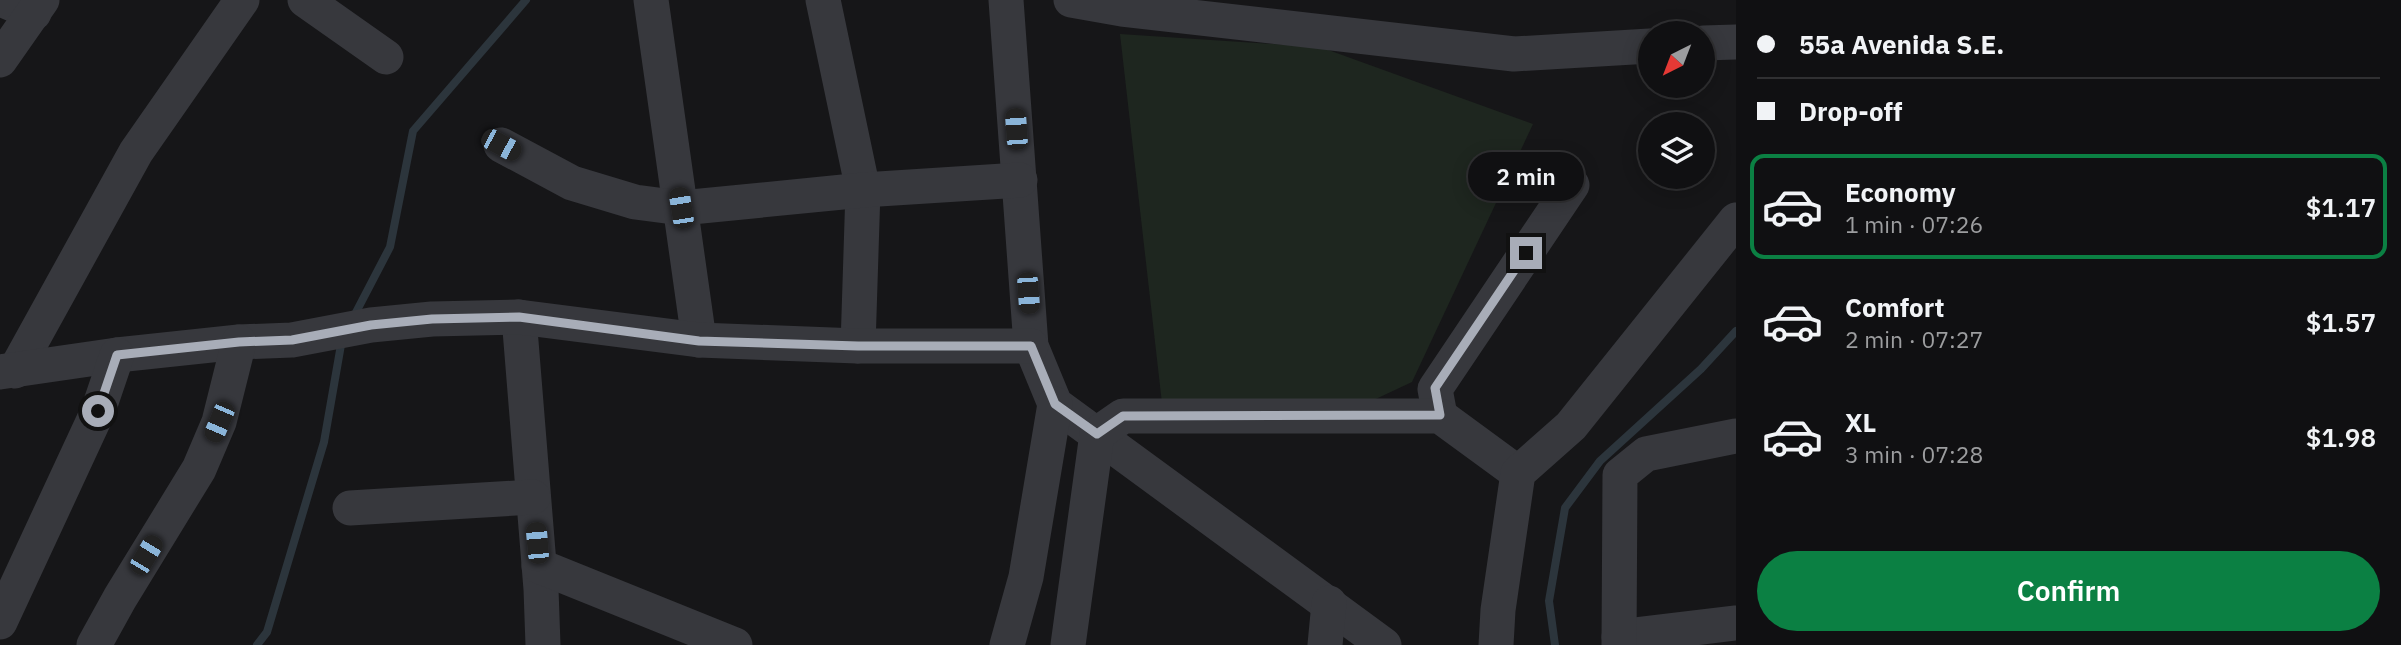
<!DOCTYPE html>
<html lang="en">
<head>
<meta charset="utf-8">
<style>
  body { margin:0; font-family:"IBM Plex Sans",sans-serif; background:#19191b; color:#f1f3f6; height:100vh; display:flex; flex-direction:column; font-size:26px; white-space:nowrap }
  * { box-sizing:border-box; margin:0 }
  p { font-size:23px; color:#9c9d9f }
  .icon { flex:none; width:38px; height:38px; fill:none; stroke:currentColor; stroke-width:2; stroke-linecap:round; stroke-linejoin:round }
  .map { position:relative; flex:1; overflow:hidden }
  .panel { display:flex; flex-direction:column; background:#101012; width:665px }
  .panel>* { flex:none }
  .hud { display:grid; align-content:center; height:154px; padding:0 21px; background:#101012 }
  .needle { width:46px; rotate:222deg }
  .buttons { position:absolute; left:1638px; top:21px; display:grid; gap:14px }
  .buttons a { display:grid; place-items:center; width:77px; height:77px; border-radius:50%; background:#101012; box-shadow:0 4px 18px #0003,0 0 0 2px #303032; font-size:35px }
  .end { position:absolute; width:32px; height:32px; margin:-16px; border:9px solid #a8adb8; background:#111; box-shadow:0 0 0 4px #111 }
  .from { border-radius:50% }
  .bubble { position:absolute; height:49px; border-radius:24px; background:#101012; box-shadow:0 4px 18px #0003,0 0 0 2px #303032; font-size:23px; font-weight:600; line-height:49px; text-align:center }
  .car { position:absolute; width:21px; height:42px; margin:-21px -10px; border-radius:9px; box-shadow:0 0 5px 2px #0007; background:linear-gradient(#222 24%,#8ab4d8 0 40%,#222 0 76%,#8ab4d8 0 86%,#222 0) }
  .hud b { display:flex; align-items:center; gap:24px; height:66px; font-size:26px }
  .hud b+b { border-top:2px solid #303032 }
  .hud i { width:18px; height:18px; background:#f1f3f6 }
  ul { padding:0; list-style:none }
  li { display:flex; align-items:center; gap:21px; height:105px; margin:0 14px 10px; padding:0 7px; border:4px solid transparent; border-radius:14px }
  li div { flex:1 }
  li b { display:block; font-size:26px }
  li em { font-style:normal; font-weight:600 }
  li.on { border-color:#0b8043 }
  li>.icon { width:63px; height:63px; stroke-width:1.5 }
  .primary-button { display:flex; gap:14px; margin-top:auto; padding:14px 21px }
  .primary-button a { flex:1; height:80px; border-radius:42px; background:#0b8043; color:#fff; font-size:28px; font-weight:600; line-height:80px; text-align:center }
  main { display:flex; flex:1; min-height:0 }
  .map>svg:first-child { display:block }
  .green { fill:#1e261f }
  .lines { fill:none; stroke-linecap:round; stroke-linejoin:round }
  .stream { stroke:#2c353c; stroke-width:8 }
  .minor { stroke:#37383d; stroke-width:35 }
  .route { stroke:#a8adb8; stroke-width:9 }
</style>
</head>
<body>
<main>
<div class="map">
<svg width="1736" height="645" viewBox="0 0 1736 645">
  <rect width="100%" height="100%" fill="#161618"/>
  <!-- green -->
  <polygon class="green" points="1120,34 1320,47 1533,124 1412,382 1348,412 1163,412"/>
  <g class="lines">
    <!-- stream -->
    <g class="stream">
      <polyline points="353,318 390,247 413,131 526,0"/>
      <polyline points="257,645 267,632 324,442 342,339"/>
      <polyline points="1555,645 1549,601 1565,508 1600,461 1701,369 1736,331"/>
    </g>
    <!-- minor -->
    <g class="minor">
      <polyline points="3,0 34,13"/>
      <polyline points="305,0 386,57"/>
      <polyline points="651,0 699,340"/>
      <polyline points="823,0 863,190 858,346"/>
      <polyline points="1006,0 1031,346 1055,404 1384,645"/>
      <polyline points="1071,0 1122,9 1514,54 1650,46"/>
      <polyline points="1703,43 1736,42"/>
      <polyline points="0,60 42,0"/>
      <polyline points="501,145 572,183 635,202 681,208 863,190 1020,180"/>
      <polyline points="519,317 541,589 543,645"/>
      <polyline points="15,371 136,152 242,0"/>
      <polyline points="0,372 117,355 239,342 292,340 371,325 432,319 519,317 699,340 858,346 1031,346"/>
      <polyline points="1440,416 1435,389 1572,185"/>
      <polyline points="350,508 533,497"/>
      <polyline points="539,566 735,645"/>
      <polyline points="0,622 98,411 117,355"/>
      <polyline points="1619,637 1736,623"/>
      <polyline points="94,645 120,598 199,469 219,422 239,342"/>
      <polyline points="1007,645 1026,577 1055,404"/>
      <polyline points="1068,645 1097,434 1123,416 1440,416 1518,473"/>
      <polyline points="1325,645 1329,603"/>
      <polyline points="1496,645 1498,610 1518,473 1571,426 1736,220"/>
      <polyline points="1619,645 1620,475 1646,454 1736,436"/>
    </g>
  </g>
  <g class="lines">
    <!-- route -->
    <polyline class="route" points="98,411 117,355 239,342 292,340 371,325 432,319 519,317 699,341 858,346 1031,346 1055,404 1097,434 1123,416 1440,415 1435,388 1526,253"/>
  </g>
</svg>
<div class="buttons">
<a><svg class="needle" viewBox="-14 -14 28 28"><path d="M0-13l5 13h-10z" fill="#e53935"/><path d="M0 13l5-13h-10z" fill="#9c9d9f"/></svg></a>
<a><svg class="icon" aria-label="layers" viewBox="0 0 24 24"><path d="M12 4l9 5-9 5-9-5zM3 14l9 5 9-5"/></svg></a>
</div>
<i class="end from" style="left:98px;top:411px"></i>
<i class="end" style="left:1526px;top:253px"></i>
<div class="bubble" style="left:1468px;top:152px;width:116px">2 min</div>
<i class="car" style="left:1016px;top:129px;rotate:356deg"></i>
<i class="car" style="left:501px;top:145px;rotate:118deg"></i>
<i class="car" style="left:681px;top:208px;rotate:351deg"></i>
<i class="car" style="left:1028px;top:293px;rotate:176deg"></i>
<i class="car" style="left:219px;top:422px;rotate:203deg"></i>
<i class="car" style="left:537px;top:543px;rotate:355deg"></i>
<i class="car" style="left:146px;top:555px;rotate:31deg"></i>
</div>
<section class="panel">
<div class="hud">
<b><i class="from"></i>55a Avenida S.E.</b>
<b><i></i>Drop-off</b>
</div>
<ul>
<li class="on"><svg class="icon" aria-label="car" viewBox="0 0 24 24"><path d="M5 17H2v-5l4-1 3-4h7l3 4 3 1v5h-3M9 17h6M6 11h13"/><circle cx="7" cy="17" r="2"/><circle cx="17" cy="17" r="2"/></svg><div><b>Economy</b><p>1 min · 07:26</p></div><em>$1.17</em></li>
<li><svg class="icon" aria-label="car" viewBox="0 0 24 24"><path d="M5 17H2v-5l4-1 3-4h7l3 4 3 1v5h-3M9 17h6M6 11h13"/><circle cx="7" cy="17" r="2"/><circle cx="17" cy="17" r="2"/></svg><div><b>Comfort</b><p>2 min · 07:27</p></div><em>$1.57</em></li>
<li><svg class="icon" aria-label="car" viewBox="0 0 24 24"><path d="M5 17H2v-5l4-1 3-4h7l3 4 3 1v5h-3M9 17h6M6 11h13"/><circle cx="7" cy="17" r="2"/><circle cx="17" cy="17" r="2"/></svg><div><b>XL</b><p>3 min · 07:28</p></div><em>$1.98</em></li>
</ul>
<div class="primary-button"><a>Confirm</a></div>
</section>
</main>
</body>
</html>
